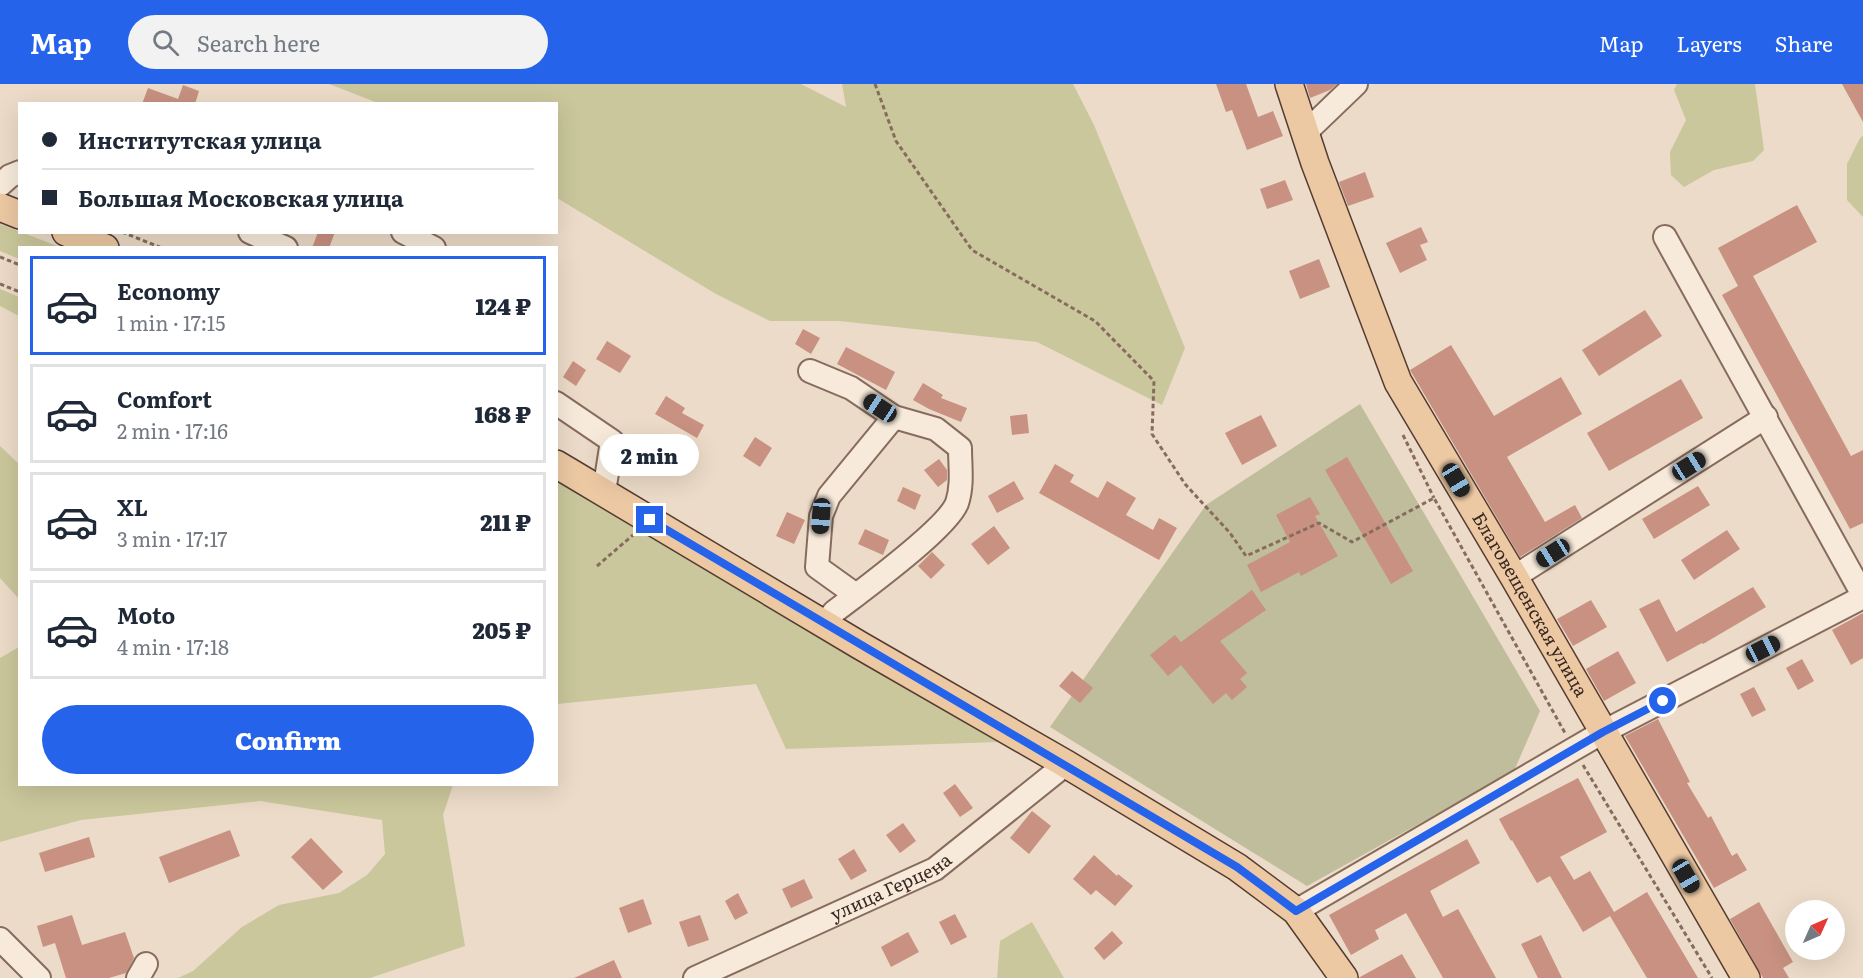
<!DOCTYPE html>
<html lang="en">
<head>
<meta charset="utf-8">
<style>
  body { margin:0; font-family:Literata,serif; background:#f2f2f3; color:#1f2937; height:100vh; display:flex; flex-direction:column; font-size:22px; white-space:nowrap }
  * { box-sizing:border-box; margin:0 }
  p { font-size:20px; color:#747a83 }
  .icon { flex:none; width:33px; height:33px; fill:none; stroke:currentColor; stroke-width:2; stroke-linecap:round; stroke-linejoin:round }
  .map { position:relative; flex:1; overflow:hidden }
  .sheet { position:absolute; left:18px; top:162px; width:540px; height:540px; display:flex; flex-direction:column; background:#fff; border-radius:0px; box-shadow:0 6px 24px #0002 }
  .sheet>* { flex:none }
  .hud { position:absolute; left:18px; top:18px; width:540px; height:132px; border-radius:0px; box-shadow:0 6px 24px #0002; display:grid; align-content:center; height:132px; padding:0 24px; background:#fff }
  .needle { width:39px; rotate:45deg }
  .fabs { position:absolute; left:1785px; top:816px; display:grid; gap:12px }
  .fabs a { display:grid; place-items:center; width:60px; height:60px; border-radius:50%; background:#fff; box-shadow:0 6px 24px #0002; font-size:30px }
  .end { position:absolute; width:27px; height:27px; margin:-14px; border:8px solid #2563eb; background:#fff; box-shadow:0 0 0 3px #fff }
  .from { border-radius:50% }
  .bubble { position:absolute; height:42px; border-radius:21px; background:#fff; box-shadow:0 6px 24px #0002; font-size:20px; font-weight:800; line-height:42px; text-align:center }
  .car { position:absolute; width:18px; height:36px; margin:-18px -9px; border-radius:8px; box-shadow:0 0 4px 2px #0007; background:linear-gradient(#222 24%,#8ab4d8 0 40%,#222 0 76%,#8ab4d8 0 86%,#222 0) }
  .hud b { display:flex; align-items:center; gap:21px; height:57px; font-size:22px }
  .hud b+b { border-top:2px solid #e0e1e3 }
  .hud i { width:15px; height:15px; background:#1f2937 }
  ul { padding:10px 0 0; list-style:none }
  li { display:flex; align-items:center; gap:18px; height:99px; margin:0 12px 9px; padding:0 12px; border:3px solid #e0e1e3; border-radius:0px }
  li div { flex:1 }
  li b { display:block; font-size:22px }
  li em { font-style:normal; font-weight:800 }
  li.on { border-color:#2563eb }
  li>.icon { width:54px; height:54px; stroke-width:1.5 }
  .cta { display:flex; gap:12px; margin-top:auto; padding:12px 24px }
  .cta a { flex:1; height:69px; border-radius:36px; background:#2563eb; color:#fff; font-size:24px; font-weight:800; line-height:69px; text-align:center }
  header { display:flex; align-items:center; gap:36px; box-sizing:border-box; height:84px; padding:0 30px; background:#2563eb; color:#fff }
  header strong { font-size:28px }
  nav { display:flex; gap:33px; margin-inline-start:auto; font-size:21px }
  .search { width:420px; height:54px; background:#f2f2f3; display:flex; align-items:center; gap:15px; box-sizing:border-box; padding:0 21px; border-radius:33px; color:#747a83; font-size:22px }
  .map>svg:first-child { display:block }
  .green { fill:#cac79c }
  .cemetery { fill:#bfbd9b }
  .building { fill:#c89181 }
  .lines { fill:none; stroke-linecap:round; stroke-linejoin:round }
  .minor-casing { stroke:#876c5e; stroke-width:26 }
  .major-casing { stroke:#553c32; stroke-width:30 }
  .path { stroke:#876c5e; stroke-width:3; stroke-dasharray:4.5 3; stroke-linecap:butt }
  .minor { stroke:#f7eadb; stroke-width:22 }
  .major { stroke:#ecc8a3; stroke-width:27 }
  .route { stroke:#2563eb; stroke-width:8 }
  .labels { text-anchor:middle; stroke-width:4.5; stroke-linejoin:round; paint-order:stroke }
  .street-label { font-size:18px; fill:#382821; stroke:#f4e6d7 }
</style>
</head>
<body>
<header>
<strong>Map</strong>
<div class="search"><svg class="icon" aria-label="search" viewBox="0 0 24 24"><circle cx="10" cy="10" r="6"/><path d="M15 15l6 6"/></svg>Search here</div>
<nav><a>Map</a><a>Layers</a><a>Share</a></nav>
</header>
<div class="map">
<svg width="1863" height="894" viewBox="0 0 1863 894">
  <rect width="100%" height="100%" fill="#ecdbc8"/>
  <!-- green -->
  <g class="green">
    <polygon points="329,0 801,0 846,23 842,0 1073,0 1094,41 1185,264 1162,321 1037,258 839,237 770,237 716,210 557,114 556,20 378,19"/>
    <polygon points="1677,0 1755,0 1764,66 1753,77 1714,86 1684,103 1671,91 1670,68 1686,36 1674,6"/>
    <polygon points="1863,52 1863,133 1847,116 1847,80 1860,54"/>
    <polygon points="0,140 60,163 20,164 19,175 0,167"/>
    <polygon points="0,205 19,213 19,232 0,222"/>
    <polygon points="0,362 19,380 19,515 0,494"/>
    <polygon points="556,390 833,561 999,658 786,665 756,600 557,620"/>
    <polygon points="19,563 20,700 453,701 443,731 465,862 370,894 178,894 193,887 242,843 279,821 339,809 367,791 385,770 382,736 260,717 81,736 0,758 0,574"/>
    <polygon points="1032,838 1064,894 997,894 1000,857"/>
  </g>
  <!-- cemetery -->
  <polygon class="cemetery" points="1360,320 1540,627 1514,687 1307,802 1050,643 1206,421"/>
  <!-- building -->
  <g class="building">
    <polygon points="1216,0 1246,0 1258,33 1273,27 1283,52 1247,66 1232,26 1226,28"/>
    <polygon points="1306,0 1337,0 1330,6 1310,14"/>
    <polygon points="1842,0 1863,0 1863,38"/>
    <polygon points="183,1 199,7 195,20 142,20 148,4 178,15"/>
    <polygon points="1365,88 1374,113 1348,122 1339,98"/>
    <polygon points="1285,96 1293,116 1267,125 1260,105"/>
    <polygon points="1797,121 1817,158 1753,192 1851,372 1863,366 1863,439 1850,445 1722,211 1738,202 1718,164"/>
    <polygon points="1421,143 1428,158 1420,161 1427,176 1400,189 1386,159"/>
    <polygon points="318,148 335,148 329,164 312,164"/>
    <polygon points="1319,175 1330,203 1300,215 1289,187"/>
    <polygon points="1645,226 1662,252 1599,292 1582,266"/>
    <polygon points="803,245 820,254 811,270 795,260"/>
    <polygon points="607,257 631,272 620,289 596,275"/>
    <polygon points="1451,261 1494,332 1561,293 1582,330 1507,373 1545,438 1575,421 1582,434 1520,473 1410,286"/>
    <polygon points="846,263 895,288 886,306 837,280"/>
    <polygon points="573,277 586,286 576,302 563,293"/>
    <polygon points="1681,295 1703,334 1609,387 1587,349"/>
    <polygon points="923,299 943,311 941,314 967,324 961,338 929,325 913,316"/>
    <polygon points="666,312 685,324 682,329 704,341 697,354 655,330"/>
    <polygon points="1027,330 1029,349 1012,351 1010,332"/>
    <polygon points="1261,331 1277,362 1242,381 1225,349"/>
    <polygon points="755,353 772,364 760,383 743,372"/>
    <polygon points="1347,373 1413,487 1391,500 1325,386"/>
    <polygon points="939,375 947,386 947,396 938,403 924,386"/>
    <polygon points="1055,380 1074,391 1070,398 1098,414 1107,397 1136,414 1126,431 1153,446 1159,434 1177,444 1159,476 1039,409"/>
    <polygon points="1014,397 1024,415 997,429 988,412"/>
    <polygon points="1698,402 1710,421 1654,455 1642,435"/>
    <polygon points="903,403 921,411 915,426 897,417"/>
    <polygon points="1310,413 1320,430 1315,432 1338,472 1301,492 1299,488 1261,508 1247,481 1290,458 1276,431"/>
    <polygon points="787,428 805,436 794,460 776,452"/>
    <polygon points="994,442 1010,464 988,481 971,460"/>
    <polygon points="865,445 889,456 883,471 858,460"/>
    <polygon points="1727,446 1740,465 1694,496 1681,476"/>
    <polygon points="932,468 945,481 931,495 918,482"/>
    <polygon points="1753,503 1766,523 1703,560 1702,559 1667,578 1639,525 1659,515 1676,548"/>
    <polygon points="1252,506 1266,526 1220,557 1247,589 1240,595 1247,603 1232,616 1226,609 1213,620 1181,581 1168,592 1150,571 1175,551 1181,558"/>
    <polygon points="1591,516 1607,543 1573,562 1557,535"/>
    <polygon points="1863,529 1863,574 1851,581 1832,546"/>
    <polygon points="1618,567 1636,599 1604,617 1586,585"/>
    <polygon points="1802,575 1814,597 1798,606 1786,584"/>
    <polygon points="1072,587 1093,604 1080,619 1059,602"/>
    <polygon points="1754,603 1766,626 1752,633 1740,610"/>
    <polygon points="1658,635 1690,698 1687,699 1708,734 1711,732 1732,772 1737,769 1747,786 1714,804 1625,652"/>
    <polygon points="1578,694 1607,748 1560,773 1574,796 1590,787 1614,828 1647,808 1698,894 1647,894 1610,832 1583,848 1550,792 1537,799 1512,756 1511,757 1499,735"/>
    <polygon points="955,700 973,724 960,733 943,709"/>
    <polygon points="1032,727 1051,742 1029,770 1010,754"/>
    <polygon points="903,739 916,757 900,769 886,751"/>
    <polygon points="230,746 240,772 169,799 159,773"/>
    <polygon points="89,753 95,773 45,788 39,769"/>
    <polygon points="311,754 343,788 323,806 291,773"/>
    <polygon points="1467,755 1480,779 1430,807 1443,833 1458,825 1496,894 1443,894 1406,829 1375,846 1379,855 1351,871 1329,831"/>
    <polygon points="854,765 867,787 851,796 838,775"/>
    <polygon points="1094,771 1117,792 1118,790 1133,802 1115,822 1096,806 1091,811 1073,795"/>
    <polygon points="804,795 813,814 791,824 782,805"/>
    <polygon points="738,809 748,829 735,836 725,817"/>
    <polygon points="643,815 652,840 628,849 619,824"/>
    <polygon points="1759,818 1793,878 1783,884 1789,894 1763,894 1730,835"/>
    <polygon points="955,830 967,853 951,861 939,838"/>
    <polygon points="72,831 82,861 125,848 134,874 126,889 109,894 66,894 55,859 43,863 37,842"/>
    <polygon points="700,831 709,856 688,863 679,838"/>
    <polygon points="1112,847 1123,859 1104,876 1094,864"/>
    <polygon points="908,848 919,868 891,883 881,863"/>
    <polygon points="1541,851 1562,894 1538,894 1521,860"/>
    <polygon points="1402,870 1416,894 1359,894 1360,893"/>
    <polygon points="614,876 622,894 574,894"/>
  </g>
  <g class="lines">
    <defs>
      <g id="minor">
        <polyline points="1305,49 1356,0"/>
        <polyline points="0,101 10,92 20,88"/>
        <polyline points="250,148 286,164"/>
        <polyline points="403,148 434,164"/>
        <polyline points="1665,153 1863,511"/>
        <path d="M810,287l41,17 43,29 42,12 24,19c0,18 3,37 -3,55 -10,26 -97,89 -123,109l-10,12"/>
        <polyline points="556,319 612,357 604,408"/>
        <polyline points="1514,493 1766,333"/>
        <polyline points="856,511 817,483 821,432 829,412 894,333"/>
        <polyline points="1296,827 1603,648 1863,513"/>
        <polyline points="0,855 39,894"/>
        <polyline points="138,894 146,880"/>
        <path id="s1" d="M695,894l240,-109 131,-105"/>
      </g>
      <g id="major">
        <path id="s2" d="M1289,0l26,79 83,219 116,195 232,401"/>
        <polyline points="0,123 20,131"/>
        <polyline points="66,148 105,164"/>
        <polyline points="556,380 861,562 1066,680 1237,783 1296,827 1344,894"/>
      </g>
    </defs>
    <!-- minor casing -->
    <use href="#minor" class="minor-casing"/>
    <!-- major casing -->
    <use href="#major" class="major-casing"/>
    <!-- path -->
    <g class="path">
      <polyline points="875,0 896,57 972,166 1095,237 1154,297 1152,350 1185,400 1230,449 1246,472 1319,439 1352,458 1434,414 1565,649"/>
      <polyline points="122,148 162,164"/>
      <polyline points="0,173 20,181"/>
      <polyline points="0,200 20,208"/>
      <polyline points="1403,351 1434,414"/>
      <polyline points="597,482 633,451"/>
      <polyline points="1583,681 1712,894"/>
    </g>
    <!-- minor -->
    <use href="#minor" class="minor"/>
    <!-- major -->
    <use href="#major" class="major"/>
  </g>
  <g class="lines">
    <!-- route -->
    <polyline class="route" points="650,436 1237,783 1296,827 1603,648 1663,617"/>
  </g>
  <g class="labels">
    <!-- street labels -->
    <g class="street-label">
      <text dy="6" stroke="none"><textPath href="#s2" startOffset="576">Благовещенская улица</textPath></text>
      <text dy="6" stroke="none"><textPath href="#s1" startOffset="216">улица Герцена</textPath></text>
    </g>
  </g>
</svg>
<div class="fabs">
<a><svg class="needle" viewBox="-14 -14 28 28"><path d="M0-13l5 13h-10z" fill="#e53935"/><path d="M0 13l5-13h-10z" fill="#747a83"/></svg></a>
</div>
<i class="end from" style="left:1663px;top:617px"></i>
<i class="end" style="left:650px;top:436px"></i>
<div class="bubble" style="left:600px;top:350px;width:99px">2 min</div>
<i class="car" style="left:880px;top:324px;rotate:303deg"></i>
<i class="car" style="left:1689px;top:382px;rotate:58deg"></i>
<i class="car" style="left:1456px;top:396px;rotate:149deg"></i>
<i class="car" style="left:821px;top:432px;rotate:184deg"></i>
<i class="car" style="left:1553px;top:469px;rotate:238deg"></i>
<i class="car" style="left:1763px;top:565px;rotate:63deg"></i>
<i class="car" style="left:1686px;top:792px;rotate:150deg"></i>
<div class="hud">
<b><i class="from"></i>Институтская улица</b>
<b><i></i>Большая Московская улица</b>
</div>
<section class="sheet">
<ul>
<li class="on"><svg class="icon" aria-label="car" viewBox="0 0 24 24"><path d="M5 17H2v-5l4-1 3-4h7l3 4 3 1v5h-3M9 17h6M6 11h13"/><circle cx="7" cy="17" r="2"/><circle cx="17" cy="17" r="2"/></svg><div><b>Economy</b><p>1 min · 17:15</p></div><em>124 ₽</em></li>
<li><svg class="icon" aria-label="car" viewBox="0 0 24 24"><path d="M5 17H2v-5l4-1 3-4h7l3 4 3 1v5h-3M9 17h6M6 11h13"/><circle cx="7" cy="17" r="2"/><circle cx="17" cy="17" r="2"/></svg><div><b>Comfort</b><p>2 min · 17:16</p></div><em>168 ₽</em></li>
<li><svg class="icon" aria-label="car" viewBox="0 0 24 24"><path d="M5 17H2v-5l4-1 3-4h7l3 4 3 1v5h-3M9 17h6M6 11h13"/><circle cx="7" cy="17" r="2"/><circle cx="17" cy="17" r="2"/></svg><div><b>XL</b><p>3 min · 17:17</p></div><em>211 ₽</em></li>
<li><svg class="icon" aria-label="car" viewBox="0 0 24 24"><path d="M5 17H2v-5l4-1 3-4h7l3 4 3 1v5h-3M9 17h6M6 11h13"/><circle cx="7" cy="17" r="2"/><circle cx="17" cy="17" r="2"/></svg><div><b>Moto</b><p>4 min · 17:18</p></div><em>205 ₽</em></li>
</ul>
<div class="cta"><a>Confirm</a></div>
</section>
</div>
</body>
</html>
